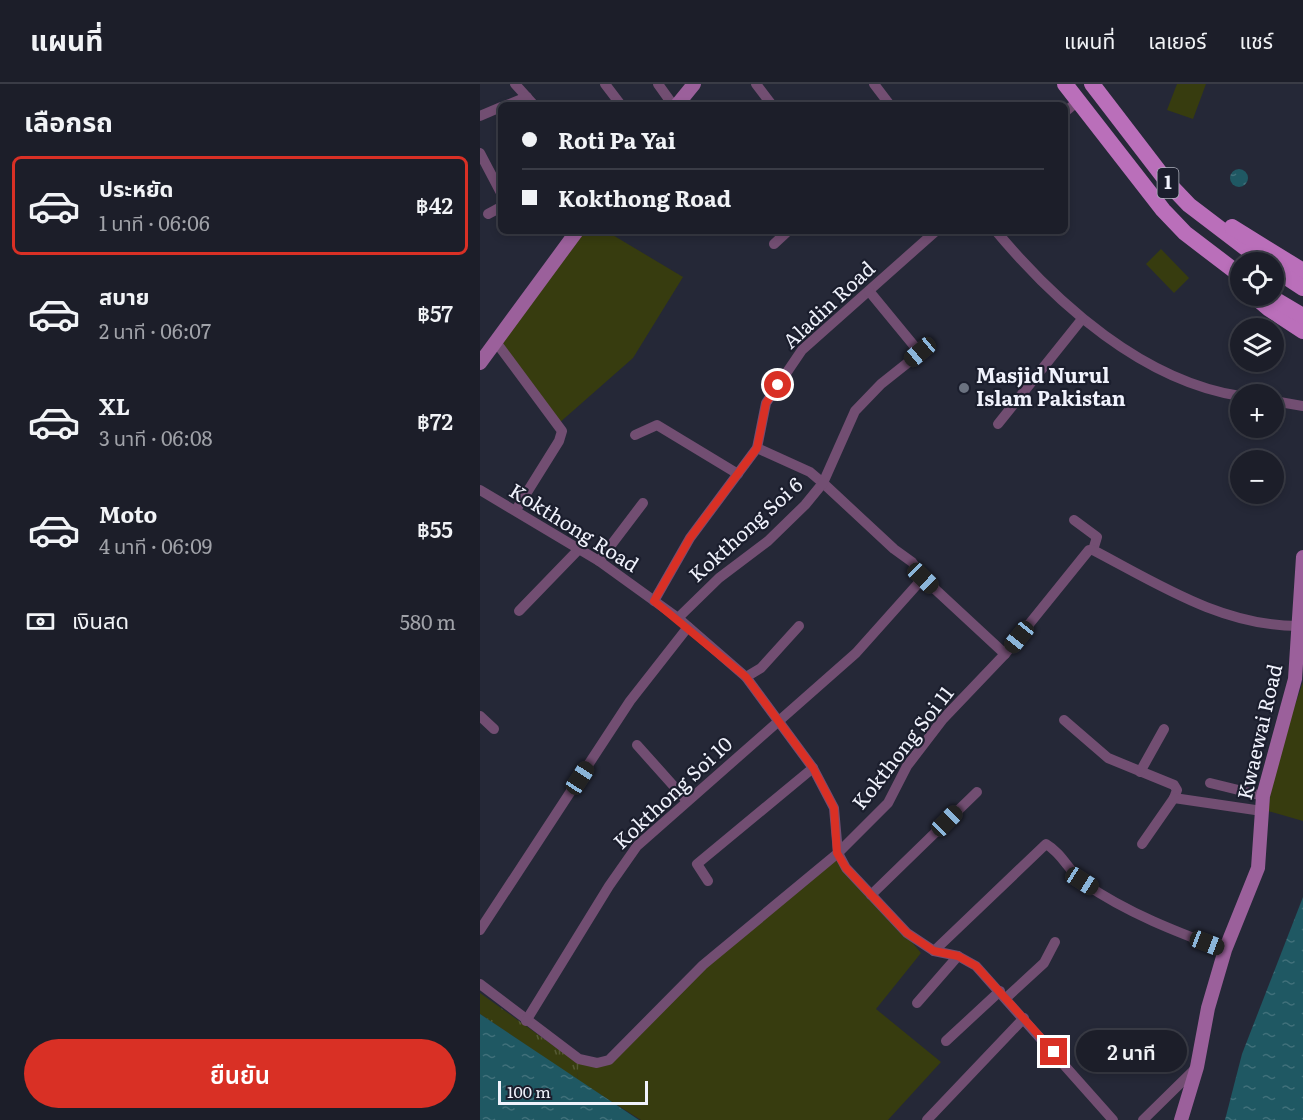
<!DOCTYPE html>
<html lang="th">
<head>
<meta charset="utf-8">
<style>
  body { margin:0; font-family:Literata,"Noto Sans Thai",serif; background:#252731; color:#f1f3f6; height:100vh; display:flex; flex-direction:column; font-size:22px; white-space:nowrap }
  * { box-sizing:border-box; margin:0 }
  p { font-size:20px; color:#a0a2a8 }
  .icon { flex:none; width:33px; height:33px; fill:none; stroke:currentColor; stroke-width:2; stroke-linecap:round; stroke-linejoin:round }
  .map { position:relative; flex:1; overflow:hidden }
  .details { display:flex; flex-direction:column; background:#1c1e29; width:480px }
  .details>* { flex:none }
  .hud { position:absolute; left:18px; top:18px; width:570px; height:132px; border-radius:9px; box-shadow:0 3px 9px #0003,0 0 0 2px #3a3c46; display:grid; align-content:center; height:132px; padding:0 24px; background:#1c1e29 }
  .fabs { position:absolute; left:750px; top:168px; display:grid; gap:12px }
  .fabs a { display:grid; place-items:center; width:54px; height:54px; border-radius:50%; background:#1c1e29; box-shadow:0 3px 9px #0003,0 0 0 2px #3a3c46; font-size:30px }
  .scale { position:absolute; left:18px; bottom:15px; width:150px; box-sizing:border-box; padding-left:6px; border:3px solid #f0f2fc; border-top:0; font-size:16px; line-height:21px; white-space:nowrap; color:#f0f2fc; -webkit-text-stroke:4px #1b1e2d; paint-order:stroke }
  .end { position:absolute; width:27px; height:27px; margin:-14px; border:8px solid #d93025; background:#fff; box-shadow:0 0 0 3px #fff }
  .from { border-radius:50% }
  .bubble { position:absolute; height:42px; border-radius:21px; background:#1c1e29; box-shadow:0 3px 9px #0003,0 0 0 2px #3a3c46; font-size:20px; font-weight:600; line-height:42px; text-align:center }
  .car { position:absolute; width:18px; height:36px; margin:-18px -9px; border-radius:8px; box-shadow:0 0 4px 2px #0007; background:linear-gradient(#222 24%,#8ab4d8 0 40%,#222 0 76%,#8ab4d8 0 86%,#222 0) }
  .hud b { display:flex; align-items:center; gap:21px; height:57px; font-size:22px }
  .hud b+b { border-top:2px solid #3a3c46 }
  .hud i { width:15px; height:15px; background:#f1f3f6 }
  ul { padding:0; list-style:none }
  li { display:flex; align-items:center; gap:18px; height:99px; margin:0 12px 9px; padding:0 12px; border:3px solid transparent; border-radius:9px }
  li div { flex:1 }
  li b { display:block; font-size:22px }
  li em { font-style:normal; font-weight:600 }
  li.current { border-color:#d93025 }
  li>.icon { width:54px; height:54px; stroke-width:1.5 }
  h2 { padding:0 24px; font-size:27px; line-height:72px }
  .pay { display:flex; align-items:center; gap:15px; height:66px; padding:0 24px; font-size:22px }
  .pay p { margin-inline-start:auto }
  .action { display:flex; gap:12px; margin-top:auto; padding:12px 24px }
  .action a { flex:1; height:69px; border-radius:36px; background:#d93025; color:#fff; font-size:24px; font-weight:600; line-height:69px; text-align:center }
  header { display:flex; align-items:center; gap:36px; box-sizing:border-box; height:84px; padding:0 30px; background:#1c1e29; border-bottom:2px solid #3a3c46 }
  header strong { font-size:28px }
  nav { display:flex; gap:33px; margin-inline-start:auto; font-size:21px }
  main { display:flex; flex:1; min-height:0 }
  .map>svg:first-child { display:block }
  .grass { fill:#373c0f }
  .park { fill:url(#park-tufts) }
  .water { fill:url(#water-ripples) }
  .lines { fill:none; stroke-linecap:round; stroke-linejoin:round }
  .street { stroke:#724e72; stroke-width:10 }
  .secondary { stroke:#9b609b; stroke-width:14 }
  .primary { stroke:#ba6fba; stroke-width:16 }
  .route { stroke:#d93025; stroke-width:8 }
  .worship-dot { fill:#6b7280; stroke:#1b1e2d; stroke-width:2 }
  .labels { text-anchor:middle; stroke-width:4.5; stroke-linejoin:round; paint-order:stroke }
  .shield { fill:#1b1e2d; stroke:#b0b2be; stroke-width:1.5 }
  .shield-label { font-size:18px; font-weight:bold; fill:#f0f2fc }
  .street-label { font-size:20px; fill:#f0f2fc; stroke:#1b1e2d }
  .poi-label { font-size:20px; font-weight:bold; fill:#f0f2fc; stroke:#1b1e2d; text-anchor:start }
</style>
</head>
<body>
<header>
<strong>แผนที่</strong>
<nav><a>แผนที่</a><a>เลเยอร์</a><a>แชร์</a></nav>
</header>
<main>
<section class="details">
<h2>เลือกรถ</h2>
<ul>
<li class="current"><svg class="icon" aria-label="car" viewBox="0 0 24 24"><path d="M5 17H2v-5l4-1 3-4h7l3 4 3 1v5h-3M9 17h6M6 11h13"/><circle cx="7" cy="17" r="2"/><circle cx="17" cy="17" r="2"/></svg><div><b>ประหยัด</b><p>1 นาที · 06:06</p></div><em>฿42</em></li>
<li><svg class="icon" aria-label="car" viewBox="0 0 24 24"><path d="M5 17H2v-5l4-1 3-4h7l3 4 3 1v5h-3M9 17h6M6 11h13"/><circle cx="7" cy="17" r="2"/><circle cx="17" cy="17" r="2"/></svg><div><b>สบาย</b><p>2 นาที · 06:07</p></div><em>฿57</em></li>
<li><svg class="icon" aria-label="car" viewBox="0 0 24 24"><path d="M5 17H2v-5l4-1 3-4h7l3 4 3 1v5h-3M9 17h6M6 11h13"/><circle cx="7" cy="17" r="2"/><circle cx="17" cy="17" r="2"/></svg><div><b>XL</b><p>3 นาที · 06:08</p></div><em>฿72</em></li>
<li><svg class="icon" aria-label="car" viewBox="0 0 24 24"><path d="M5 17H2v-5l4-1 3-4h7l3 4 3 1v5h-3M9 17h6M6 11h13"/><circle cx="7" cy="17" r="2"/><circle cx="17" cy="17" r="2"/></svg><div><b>Moto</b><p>4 นาที · 06:09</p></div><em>฿55</em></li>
</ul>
<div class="pay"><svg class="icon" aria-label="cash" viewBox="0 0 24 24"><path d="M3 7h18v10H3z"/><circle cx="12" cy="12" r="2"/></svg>เงินสด<p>580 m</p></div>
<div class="action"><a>ยืนยัน</a></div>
</section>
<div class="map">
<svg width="823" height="1036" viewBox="0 0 823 1036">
  <defs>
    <pattern id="park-tufts" width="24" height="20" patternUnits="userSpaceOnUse" patternTransform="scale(1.5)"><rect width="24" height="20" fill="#373c0f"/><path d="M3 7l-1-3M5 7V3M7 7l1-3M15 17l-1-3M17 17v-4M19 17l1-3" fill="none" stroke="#545933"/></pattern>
    <pattern id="water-ripples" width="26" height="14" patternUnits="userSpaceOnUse" patternTransform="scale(1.5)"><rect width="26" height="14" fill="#1f5863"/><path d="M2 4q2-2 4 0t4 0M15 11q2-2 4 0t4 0" fill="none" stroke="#40707a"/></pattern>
  </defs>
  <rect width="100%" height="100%" fill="#252837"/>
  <!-- grass -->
  <g class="grass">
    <polygon points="697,0 726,0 713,35 687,26"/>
    <polygon points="97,147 126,147 203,193 153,274 78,340 16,258"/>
    <polygon points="681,165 709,194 694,209 666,180"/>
    <polygon points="823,598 823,737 788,727 795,678"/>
    <polygon points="358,769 441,869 396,925 461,978 408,1036 161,1036 97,996 99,975 133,973 223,881"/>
  </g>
  <!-- park -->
  <polygon class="park" points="0,909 99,980 97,996 0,930"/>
  <!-- water -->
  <g class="water">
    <circle cx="759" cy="94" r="9"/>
    <polygon points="823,813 823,1036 745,1036 762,970"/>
    <polygon points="0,930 159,1036 0,1036"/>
  </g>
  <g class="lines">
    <!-- street -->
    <g class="street">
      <polyline points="35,0 54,21"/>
      <polyline points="125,0 141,21"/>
      <polyline points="178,0 193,21"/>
      <polyline points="276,0 292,21"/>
      <polyline points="394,0 410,21"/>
      <polyline points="27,21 47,13"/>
      <polyline points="585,28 598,17"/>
      <polyline points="0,32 21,23"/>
      <polyline points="0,69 21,109"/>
      <polyline points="8,130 21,123"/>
      <path d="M516,147c61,73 147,150 244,165"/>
      <polyline points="294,160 308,147"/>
      <polyline points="16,258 82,347 79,357 36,426"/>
      <polyline points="794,317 823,322"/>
      <polyline points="518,340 602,235"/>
      <polyline points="155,351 177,341 258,390"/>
      <polyline points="277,364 330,388 343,399 414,465 432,478 443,494 525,570"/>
      <polyline points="0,406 119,477 198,534 266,593 333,684 354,724 358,769 366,784 427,849 454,867 478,872 496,882 633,1036"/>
      <polyline points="594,436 617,453 613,466"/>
      <polyline points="119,477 163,419"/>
      <polyline points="174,517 210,454 277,364 286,319 322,266 456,147"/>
      <polyline points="39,527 100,464"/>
      <polyline points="198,534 239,494 288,457 325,421 343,399 375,327 401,300 440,269 389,207"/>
      <polyline points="266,593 281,584 319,542"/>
      <polyline points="0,632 14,645"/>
      <polyline points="584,636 628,674 694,701 697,706 694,714 782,727"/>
      <polyline points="157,661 207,717"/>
      <polyline points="660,688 684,645"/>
      <polyline points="730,699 783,712"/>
      <polyline points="662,760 694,714"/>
      <polyline points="228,797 217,780 333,684"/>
      <polyline points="391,811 497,708"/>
      <polyline points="0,846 150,617 208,543"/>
      <path d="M454,867l112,-107c17,10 23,28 38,39 43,30 93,49 141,67"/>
      <path d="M0,900l99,75 18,4 12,-3 94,-95 135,-112 50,-50 19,-37 36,-47 62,-65 84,-104h4c65,34 129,76 205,76"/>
      <polyline points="526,914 564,879 575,858"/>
      <polyline points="437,919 478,872"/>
      <polyline points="46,937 129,802 157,762 376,569 443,494"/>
      <polyline points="466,957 520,907"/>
      <polyline points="447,1036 544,934"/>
      <polyline points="663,1036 717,983"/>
    </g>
    <!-- secondary -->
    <g class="secondary">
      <polyline points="197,21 214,0"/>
      <polyline points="0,279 97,147"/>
      <polyline points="701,1036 717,983 728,924 745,866 778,784 783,712 815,595 823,473"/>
    </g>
    <!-- primary -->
    <g class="primary">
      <polyline points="585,0 683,126 705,149 760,191"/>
      <polyline points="612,0 688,99 709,121 784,178"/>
      <polyline points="752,143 823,187"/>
      <polyline points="794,185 823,204"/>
      <polyline points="774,212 788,224 823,247"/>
      <polyline points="789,212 823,232"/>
    </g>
  </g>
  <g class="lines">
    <!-- route -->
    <polyline class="route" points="298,301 286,319 277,364 210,454 174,517 266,593 333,684 354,724 357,769 366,784 427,849 454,867 478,872 496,882 574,968"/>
  </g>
  <!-- markers -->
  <circle class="worship-dot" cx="484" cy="304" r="6"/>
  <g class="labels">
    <!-- shield labels -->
    <rect class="shield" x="677.5" y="84" width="21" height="30" rx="4.5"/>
    <g class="shield-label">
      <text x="688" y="105">1</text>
    </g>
    <!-- street labels -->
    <g class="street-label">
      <text transform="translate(349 221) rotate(-43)" y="7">Aladin Road</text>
      <text transform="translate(94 444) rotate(32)" y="7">Kokthong Road</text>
      <text transform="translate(266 446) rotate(-42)" y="7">Kokthong Soi 6</text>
      <text transform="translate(780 648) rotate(-77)" y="7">Kwaewai Road</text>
      <text transform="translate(423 664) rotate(-52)" y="7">Kokthong Soi 11</text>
      <text transform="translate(193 709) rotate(-43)" y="7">Kokthong Soi 10</text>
    </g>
    <!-- poi labels -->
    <g class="poi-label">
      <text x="496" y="299">Masjid Nurul<tspan x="496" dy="23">Islam Pakistan</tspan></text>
    </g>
  </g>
</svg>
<div class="fabs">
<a><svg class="icon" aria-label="locate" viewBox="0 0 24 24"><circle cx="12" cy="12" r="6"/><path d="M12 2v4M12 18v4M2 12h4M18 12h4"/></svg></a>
<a><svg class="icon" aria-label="layers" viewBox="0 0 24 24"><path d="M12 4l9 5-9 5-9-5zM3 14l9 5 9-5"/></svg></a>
<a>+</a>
<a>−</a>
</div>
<div class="scale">100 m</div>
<i class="end from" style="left:298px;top:301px"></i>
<i class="end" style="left:574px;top:968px"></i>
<div class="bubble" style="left:596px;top:946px;width:111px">2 นาที</div>
<i class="car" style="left:440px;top:268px;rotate:230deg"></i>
<i class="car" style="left:443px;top:494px;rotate:134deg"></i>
<i class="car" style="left:539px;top:553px;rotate:219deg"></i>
<i class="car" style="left:100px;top:694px;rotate:33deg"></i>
<i class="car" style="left:467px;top:737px;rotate:45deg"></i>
<i class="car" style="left:602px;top:797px;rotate:122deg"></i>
<i class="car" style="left:727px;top:859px;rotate:111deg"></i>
<div class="hud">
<b><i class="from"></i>Roti Pa Yai</b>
<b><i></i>Kokthong Road</b>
</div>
</div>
</main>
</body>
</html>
